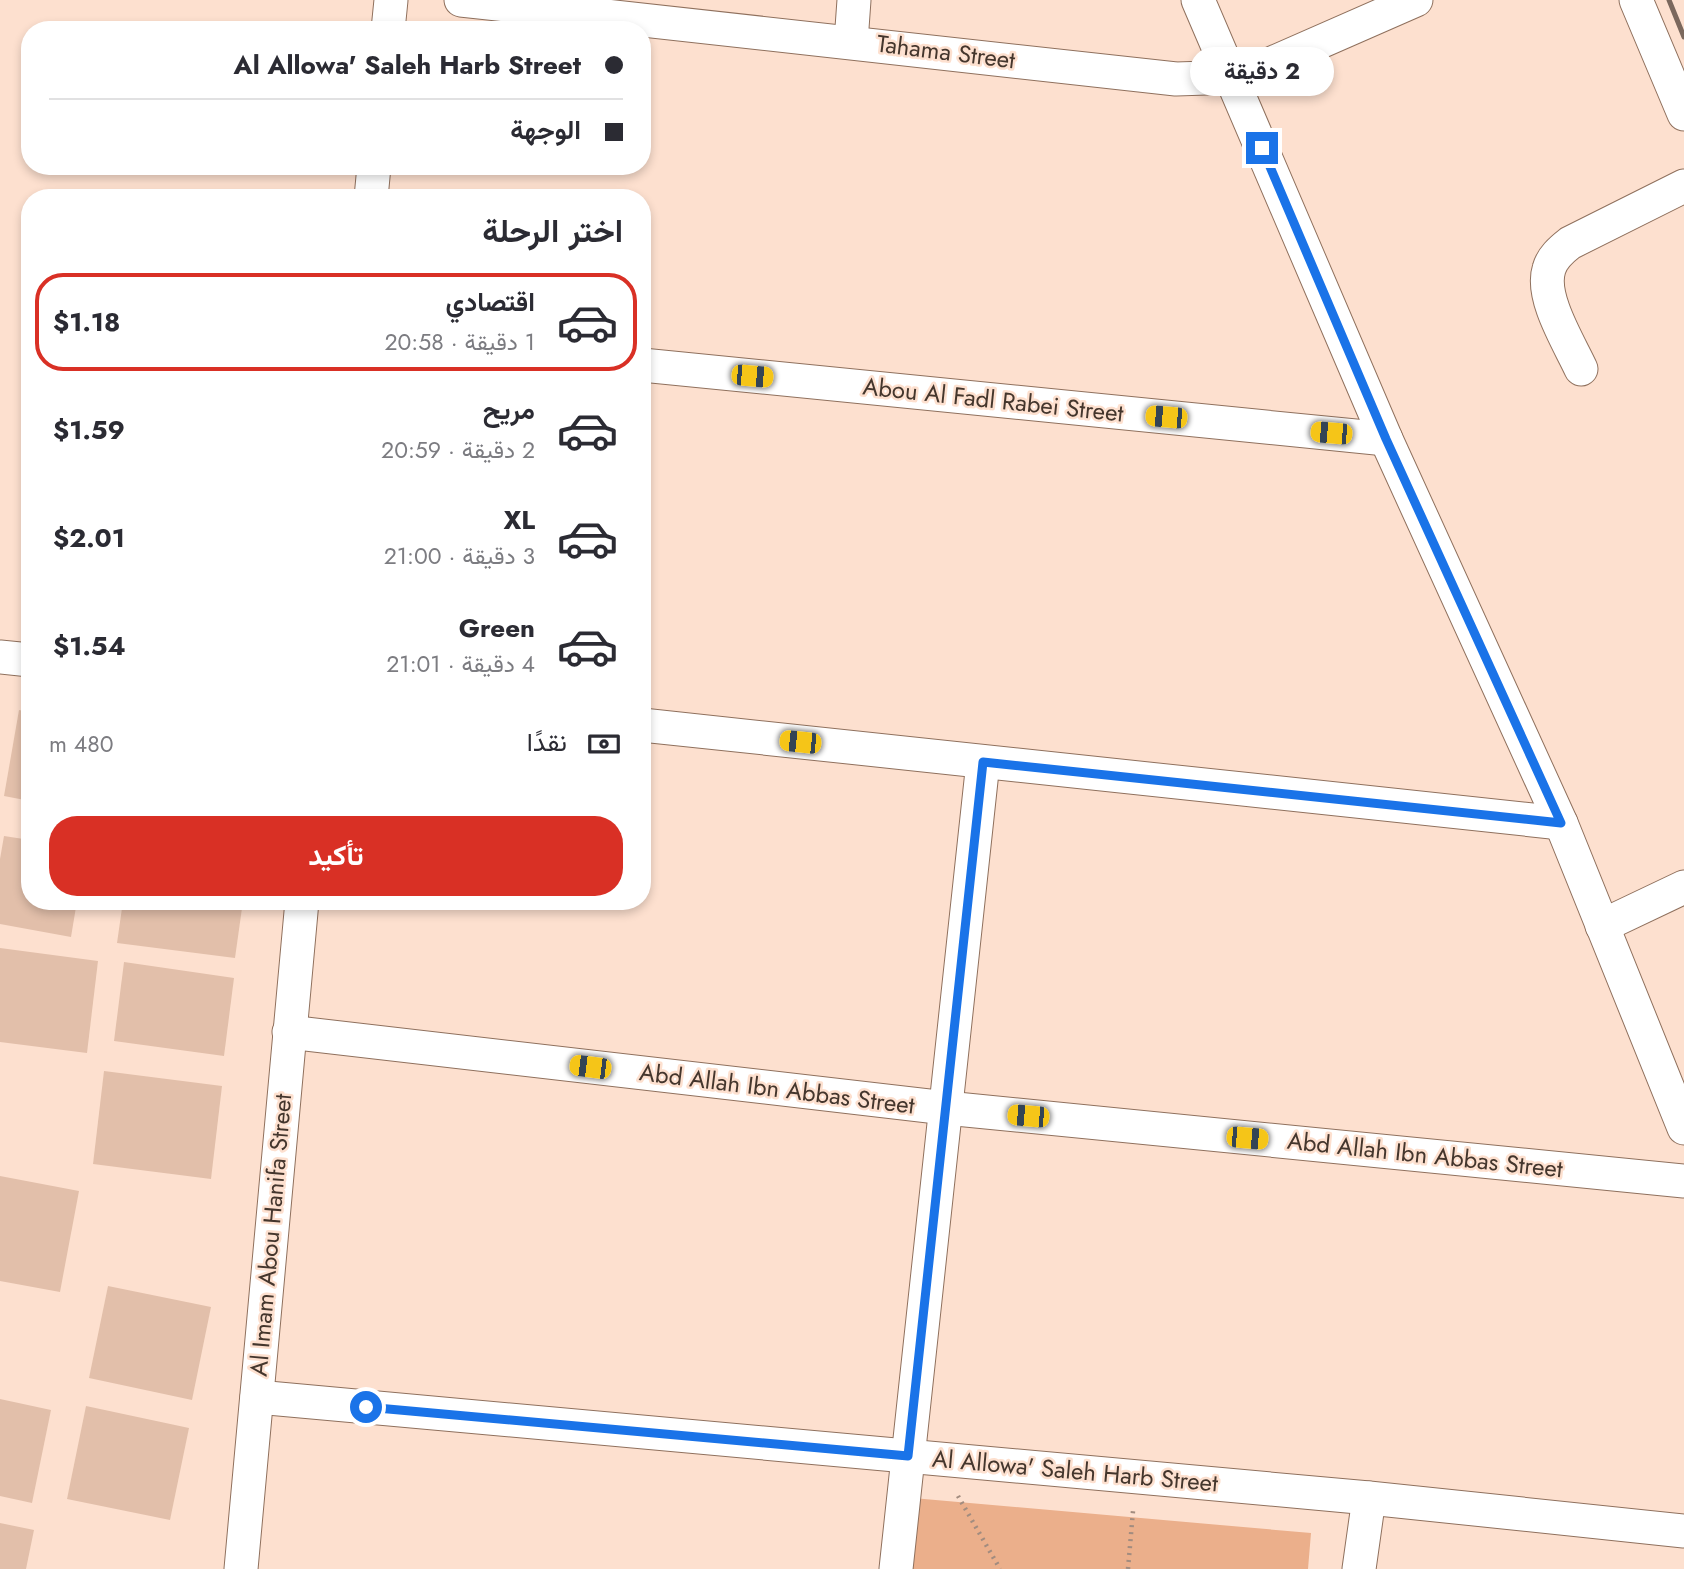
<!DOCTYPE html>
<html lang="ar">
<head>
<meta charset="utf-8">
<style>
  body { margin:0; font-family:Jost,Vazirmatn,sans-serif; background:#f7f7f7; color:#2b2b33; direction:rtl; height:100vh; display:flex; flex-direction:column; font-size:26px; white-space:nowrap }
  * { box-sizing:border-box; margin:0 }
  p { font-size:23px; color:#7c7c81 }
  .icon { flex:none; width:38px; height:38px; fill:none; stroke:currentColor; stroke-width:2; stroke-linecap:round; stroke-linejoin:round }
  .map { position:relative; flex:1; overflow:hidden; direction:ltr }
  .sheet { position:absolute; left:21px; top:189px; width:630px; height:721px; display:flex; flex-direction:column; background:#fff; border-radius:28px; box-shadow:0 4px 10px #0003; direction:rtl }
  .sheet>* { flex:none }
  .guide { position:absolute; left:21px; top:21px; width:630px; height:154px; border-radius:28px; box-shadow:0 4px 10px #0003; direction:rtl; display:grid; align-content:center; height:154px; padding:0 28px; background:#fff }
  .end { position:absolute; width:32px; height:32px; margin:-16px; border:9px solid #1a73e8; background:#fff; box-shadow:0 0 0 4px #fff }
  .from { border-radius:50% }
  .bubble { position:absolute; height:49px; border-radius:24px; background:#fff; box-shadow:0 4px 10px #0003; font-size:23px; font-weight:700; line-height:49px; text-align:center; direction:rtl }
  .car { position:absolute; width:21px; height:42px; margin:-21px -10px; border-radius:9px; box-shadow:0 0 5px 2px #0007; background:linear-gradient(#f5c518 24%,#345 0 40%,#f5c518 0 76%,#345 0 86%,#f5c518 0) }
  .guide b { display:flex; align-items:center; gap:24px; height:66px; font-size:26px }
  .guide b+b { border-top:2px solid #e1e1e2 }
  .guide i { width:18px; height:18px; background:#2b2b33 }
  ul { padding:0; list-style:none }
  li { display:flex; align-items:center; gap:21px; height:98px; margin:0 14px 10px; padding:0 14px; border:4px solid transparent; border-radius:28px }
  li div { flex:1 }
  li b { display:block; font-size:26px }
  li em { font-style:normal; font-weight:700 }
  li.selected { border-color:#d93025 }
  li>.icon { width:63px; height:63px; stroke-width:1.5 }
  h2 { padding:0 28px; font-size:32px; line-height:84px }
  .pay { display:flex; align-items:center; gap:18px; height:77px; padding:0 28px; font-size:26px }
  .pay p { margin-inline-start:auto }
  .primary-button { display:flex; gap:14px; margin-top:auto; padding:14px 28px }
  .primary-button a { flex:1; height:80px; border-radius:28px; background:#d93025; color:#fff; font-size:28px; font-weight:700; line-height:80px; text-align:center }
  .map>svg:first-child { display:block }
  .green { fill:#ebaf8b }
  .building { fill:#e2bfaa }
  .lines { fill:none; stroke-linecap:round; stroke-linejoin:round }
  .minor-casing { stroke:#8f705d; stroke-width:35 }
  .path { stroke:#a28c7f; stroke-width:4.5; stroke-dasharray:2 5; stroke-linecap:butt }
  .minor { stroke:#fff; stroke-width:33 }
  .rail { stroke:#7b685d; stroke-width:5 }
  .route { stroke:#1a73e8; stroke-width:9 }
  .labels { text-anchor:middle; stroke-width:5; stroke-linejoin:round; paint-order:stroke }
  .street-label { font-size:24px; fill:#44362d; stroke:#fde0cf }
</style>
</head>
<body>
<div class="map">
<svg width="1684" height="1569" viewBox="0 0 1684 1569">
  <rect width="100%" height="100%" fill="#fde0cf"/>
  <!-- green -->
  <polygon class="green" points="890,1496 1311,1533 1308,1569 884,1569"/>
  <!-- building -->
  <g class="building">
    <polygon points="19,710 30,712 30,801 4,796"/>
    <polygon points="4,836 30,840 30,901 77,901 71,937 0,924 0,859"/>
    <polygon points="123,901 243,901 235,958 117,943"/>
    <polygon points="0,948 98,961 87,1053 0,1042"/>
    <polygon points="124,962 234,978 224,1056 114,1041"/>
    <polygon points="104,1071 222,1086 211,1179 93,1164"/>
    <polygon points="0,1176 79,1191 60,1292 0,1281"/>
    <polygon points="108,1286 211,1307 192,1400 89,1378"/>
    <polygon points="0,1399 51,1410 32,1503 0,1496"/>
    <polygon points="86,1406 189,1428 170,1520 67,1499"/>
    <polygon points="0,1523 34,1530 26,1569 0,1569"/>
  </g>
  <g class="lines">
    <defs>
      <g id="minor">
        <polyline points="461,0 1176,79 1207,78 1232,75 1270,64 1416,0"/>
        <polyline points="1198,0 1386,439 1561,823 1684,1128"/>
        <polyline points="1636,0 1684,114"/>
        <polyline points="388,30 391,0"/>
        <polyline points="851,42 854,0"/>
        <polyline points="371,198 374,166"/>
        <polyline points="642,365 1386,439"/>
        <path d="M1581,369c-12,-26 -41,-72 -32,-100 3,-11 12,-19 21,-26l114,-57"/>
        <polyline points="0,657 30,660"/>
        <polyline points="642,725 1561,823"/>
        <polyline points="1602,926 1684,887"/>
        <polyline points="289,1032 946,1108 1684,1181"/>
        <polyline points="257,1397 1369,1498 1684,1531"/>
        <polyline points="241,1569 302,901"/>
        <polyline points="896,1569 983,762"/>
        <polyline points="1359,1569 1369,1498"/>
      </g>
    </defs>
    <!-- minor casing -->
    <use href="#minor" class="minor-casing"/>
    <!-- path -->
    <g class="path">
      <polyline points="958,1496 1000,1569"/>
      <polyline points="1128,1569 1133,1511"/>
    </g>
    <!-- minor -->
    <use href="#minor" class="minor"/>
    <!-- rail -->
    <polyline class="rail" points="1669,0 1684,37"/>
  </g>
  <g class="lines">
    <!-- route -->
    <polyline class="route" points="366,1407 908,1456 983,762 1561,823 1386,439 1262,148"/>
  </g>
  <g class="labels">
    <!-- street labels -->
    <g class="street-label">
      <text transform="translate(946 52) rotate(7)" y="8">Tahama Street</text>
      <text transform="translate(993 400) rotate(6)" y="8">Abou Al Fadl Rabei Street</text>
      <text transform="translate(777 1089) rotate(7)" y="8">Abd Allah Ibn Abbas Street</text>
      <text transform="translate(1425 1155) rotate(6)" y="8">Abd Allah Ibn Abbas Street</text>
      <text transform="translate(271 1235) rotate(-85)" y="8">Al Imam Abou Hanifa Street</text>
      <text transform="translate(1075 1471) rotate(5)" y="8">Al Allowa' Saleh Harb Street</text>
    </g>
  </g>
</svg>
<i class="end from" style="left:366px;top:1407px"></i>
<i class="end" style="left:1262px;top:148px"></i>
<div class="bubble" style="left:1190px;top:47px;width:144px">2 دقيقة</div>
<i class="car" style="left:752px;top:376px;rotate:95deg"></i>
<i class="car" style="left:1166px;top:417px;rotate:275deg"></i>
<i class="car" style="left:1331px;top:433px;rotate:275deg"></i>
<i class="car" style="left:800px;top:742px;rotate:276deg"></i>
<i class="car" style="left:590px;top:1067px;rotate:277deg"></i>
<i class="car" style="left:1028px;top:1116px;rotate:275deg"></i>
<i class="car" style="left:1247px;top:1138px;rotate:95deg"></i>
<div class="guide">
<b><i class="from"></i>Al Allowa' Saleh Harb Street</b>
<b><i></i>الوجهة</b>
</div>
<section class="sheet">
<h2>اختر الرحلة</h2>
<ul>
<li class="selected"><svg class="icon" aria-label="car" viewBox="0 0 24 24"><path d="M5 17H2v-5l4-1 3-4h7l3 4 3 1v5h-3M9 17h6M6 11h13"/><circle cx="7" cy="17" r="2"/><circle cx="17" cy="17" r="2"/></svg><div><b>اقتصادي</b><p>1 دقيقة · 20:58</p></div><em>$1.18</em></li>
<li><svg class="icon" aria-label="car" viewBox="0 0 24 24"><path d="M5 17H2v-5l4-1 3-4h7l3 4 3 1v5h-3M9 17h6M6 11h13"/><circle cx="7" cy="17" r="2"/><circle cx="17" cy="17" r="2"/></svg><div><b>مريح</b><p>2 دقيقة · 20:59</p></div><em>$1.59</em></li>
<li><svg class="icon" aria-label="car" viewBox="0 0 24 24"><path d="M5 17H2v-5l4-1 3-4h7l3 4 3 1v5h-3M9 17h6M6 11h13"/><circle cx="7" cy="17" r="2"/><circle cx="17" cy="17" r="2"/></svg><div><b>XL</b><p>3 دقيقة · 21:00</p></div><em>$2.01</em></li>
<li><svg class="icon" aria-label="car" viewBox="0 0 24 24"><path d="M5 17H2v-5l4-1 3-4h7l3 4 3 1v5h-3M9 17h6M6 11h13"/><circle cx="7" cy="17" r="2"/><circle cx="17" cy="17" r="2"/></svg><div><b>Green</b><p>4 دقيقة · 21:01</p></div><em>$1.54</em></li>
</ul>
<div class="pay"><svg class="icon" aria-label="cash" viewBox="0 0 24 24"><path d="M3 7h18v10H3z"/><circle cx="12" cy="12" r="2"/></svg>نقدًا<p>480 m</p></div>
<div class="primary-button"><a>تأكيد</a></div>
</section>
</div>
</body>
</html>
